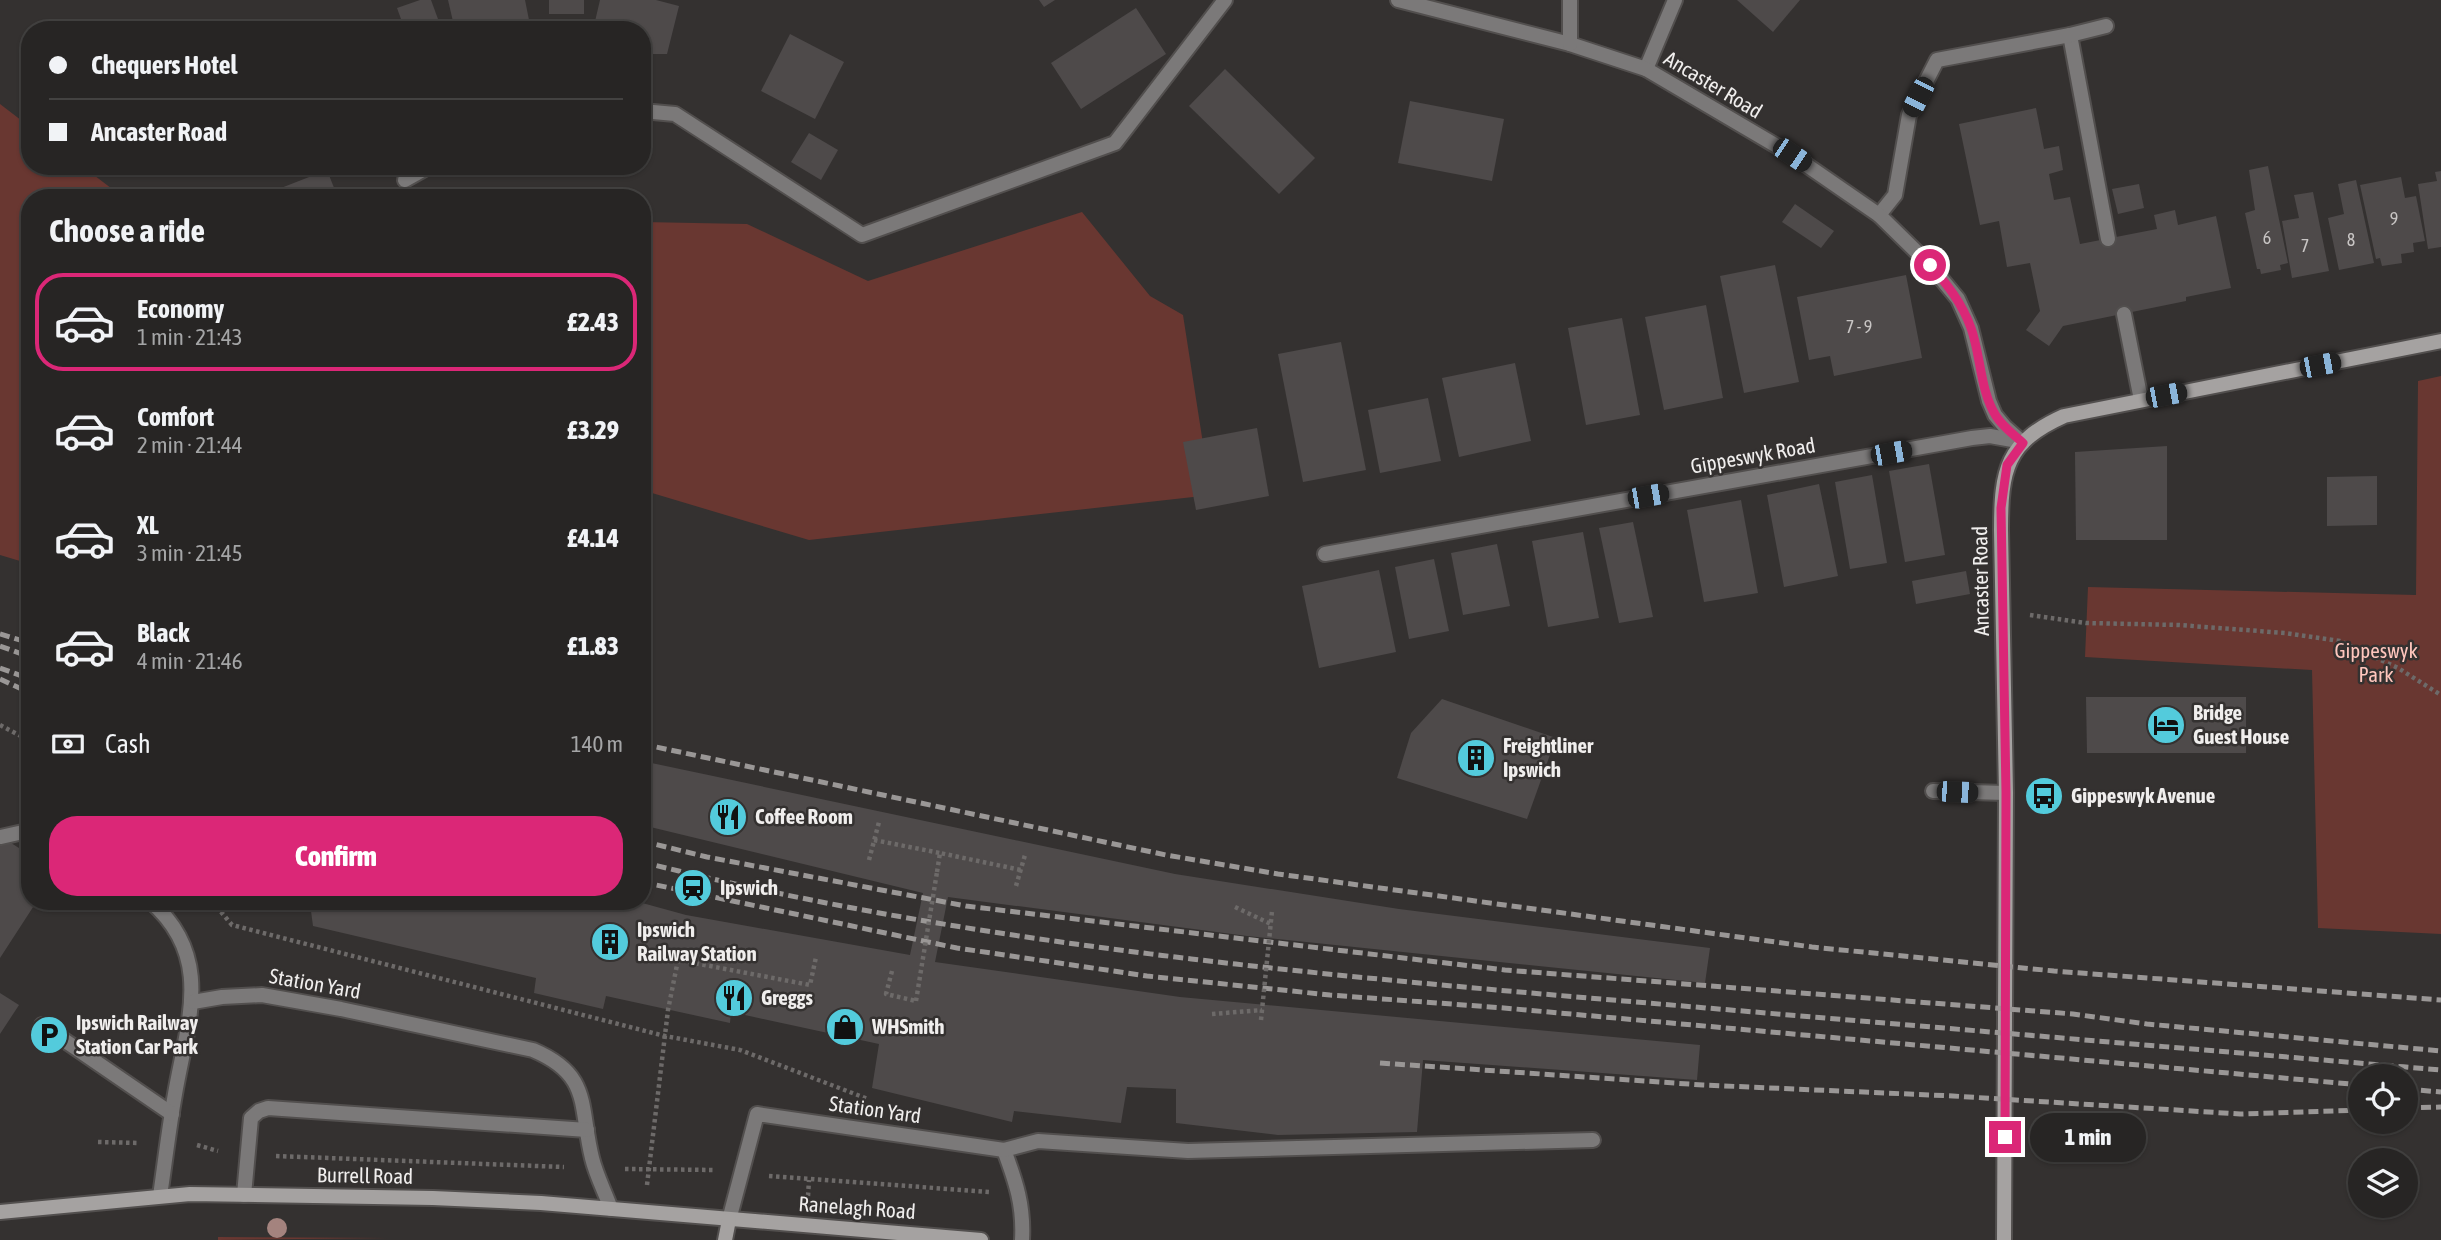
<!DOCTYPE html>
<html lang="en">
<head>
<meta charset="utf-8">
<style>
  body { margin:0; font-family:"Asap Condensed",sans-serif; background:#2f2d2c; color:#f1f3f6; height:100vh; display:flex; flex-direction:column; font-size:26px; white-space:nowrap }
  * { box-sizing:border-box; margin:0 }
  p { font-size:23px; color:#a4a5a6 }
  .icon { flex:none; width:38px; height:38px; fill:none; stroke:currentColor; stroke-width:2; stroke-linecap:round; stroke-linejoin:round }
  .map { position:relative; flex:1; overflow:hidden }
  .side { position:absolute; left:21px; top:189px; width:630px; height:721px; display:flex; flex-direction:column; background:#272524; border-radius:28px; box-shadow:0 2px 5px #0004,0 0 0 2px #434241 }
  .side>* { flex:none }
  .hud { position:absolute; left:21px; top:21px; width:630px; height:154px; border-radius:28px; box-shadow:0 2px 5px #0004,0 0 0 2px #434241; display:grid; align-content:center; height:154px; padding:0 28px; background:#272524 }
  .fabs { position:absolute; left:2348px; top:1064px; display:grid; gap:14px }
  .fabs a { display:grid; place-items:center; width:70px; height:70px; border-radius:50%; background:#272524; box-shadow:0 2px 5px #0004,0 0 0 2px #434241; font-size:35px }
  .end { position:absolute; width:32px; height:32px; margin:-16px; border:9px solid #db2777; background:#fff; box-shadow:0 0 0 4px #fff }
  .from { border-radius:50% }
  .bubble { position:absolute; height:49px; border-radius:24px; background:#272524; box-shadow:0 2px 5px #0004,0 0 0 2px #434241; font-size:23px; font-weight:800; line-height:49px; text-align:center }
  .car { position:absolute; width:21px; height:42px; margin:-21px -10px; border-radius:9px; box-shadow:0 0 5px 2px #0007; background:linear-gradient(#222 24%,#8ab4d8 0 40%,#222 0 76%,#8ab4d8 0 86%,#222 0) }
  .hud b { display:flex; align-items:center; gap:24px; height:66px; font-size:26px }
  .hud b+b { border-top:2px solid #434241 }
  .hud i { width:18px; height:18px; background:#f1f3f6 }
  ul { padding:0; list-style:none }
  li { display:flex; align-items:center; gap:21px; height:98px; margin:0 14px 10px; padding:0 14px; border:4px solid transparent; border-radius:28px }
  li div { flex:1 }
  li b { display:block; font-size:26px }
  li em { font-style:normal; font-weight:800 }
  li.selected { border-color:#db2777 }
  li>.icon { width:63px; height:63px; stroke-width:1.5 }
  h2 { padding:0 28px; font-size:32px; line-height:84px }
  .pay { display:flex; align-items:center; gap:18px; height:77px; padding:0 28px; font-size:26px }
  .pay p { margin-inline-start:auto }
  .button { display:flex; gap:14px; margin-top:auto; padding:14px 28px }
  .button a { flex:1; height:80px; border-radius:28px; background:#db2777; color:#fff; font-size:28px; font-weight:800; line-height:80px; text-align:center }
  .map>svg:first-child { display:block }
  .green { fill:#693731 }
  .building { fill:#4e4a4a }
  .lines { fill:none; stroke-linecap:round; stroke-linejoin:round }
  .lane-casing { stroke:#524f4e; stroke-width:18 }
  .street-casing { stroke:#524f4e; stroke-width:18 }
  .secondary-casing { stroke:#524f4e; stroke-width:18 }
  .path { stroke:#6d6a69; stroke-width:4.5; stroke-dasharray:3.5 3.5; stroke-linecap:butt }
  .lane { stroke:#7b7979; stroke-width:14 }
  .street { stroke:#7b7979; stroke-width:14 }
  .secondary { stroke:#a5a2a1; stroke-width:14 }
  .rail { stroke:#9a9796; stroke-width:5; stroke-dasharray:10 5; stroke-linecap:butt }
  .path-bridge { stroke:#6d6a69; stroke-width:4.5; stroke-dasharray:3.5 3.5; stroke-linecap:butt }
  .tree { fill:#a4837e }
  .route { stroke:#db2777; stroke-width:9 }
  .labels { text-anchor:middle; stroke-width:5; stroke-linejoin:round; paint-order:stroke }
  .number-label { font-size:18px; fill:#c8c5c4 }
  .street-label { font-size:21px; fill:#f0eeed; stroke:#343130 }
  .park-label { font-size:21px; fill:#ffc6bd; stroke:#343130 }
  .poi-label { font-size:21px; font-weight:bold; fill:#f0eeed; stroke:#343130; text-anchor:start }
</style>
</head>
<body>
<div class="map">
<svg width="2441" height="1240" viewBox="0 0 2441 1240">
  <rect width="100%" height="100%" fill="#343130"/>
  <!-- green -->
  <g class="green">
    <polygon points="0,104 30,127 30,166 82,166 124,198 30,198 30,564 0,555"/>
    <polygon points="1082,212 1150,296 1183,315 1211,495 809,540 642,490 642,222 747,224 868,281"/>
    <polygon points="2441,376 2441,934 2318,928 2312,670 2085,657 2088,587 2416,595 2418,381"/>
    <polygon points="218,1237 389,1238 218,1240"/>
  </g>
  <!-- building -->
  <g class="building">
    <polygon points="420,0 431,0 442,30 405,30 397,8"/>
    <polygon points="448,0 525,0 531,30 455,30"/>
    <rect x="549" y="0" width="35" height="14"/>
    <polygon points="600,0 656,0 679,6 667,54 642,54 642,30 593,30"/>
    <polygon points="1039,0 1055,0 1044,7"/>
    <polygon points="1737,0 1800,0 1773,32"/>
    <polygon points="1136,8 1166,54 1081,109 1051,63"/>
    <polygon points="790,34 844,62 815,119 761,91"/>
    <polygon points="1225,69 1315,158 1279,194 1189,106"/>
    <polygon points="1410,101 1504,119 1492,181 1398,163"/>
    <polygon points="2036,108 2044,149 2059,146 2063,170 2049,174 2054,200 2070,197 2080,244 2157,229 2154,215 2175,210 2178,225 2216,216 2231,288 2186,297 2186,301 2063,326 2049,346 2026,330 2040,311 2030,263 2007,267 1999,221 1980,225 1959,124"/>
    <polygon points="809,133 838,150 821,180 791,162"/>
    <polygon points="2268,166 2288,263 2280,265 2281,270 2261,274 2260,269 2257,269 2245,213 2255,210 2249,170"/>
    <polygon points="327,170 338,198 285,198 281,188"/>
    <polygon points="2441,171 2441,247 2428,249 2418,184 2437,181 2435,172"/>
    <polygon points="2401,177 2405,198 2416,196 2425,241 2413,243 2414,252 2401,254 2402,263 2382,266 2380,258 2376,259 2360,185"/>
    <polygon points="2356,180 2374,263 2339,270 2328,218 2344,214 2338,184"/>
    <polygon points="2139,184 2144,208 2118,214 2112,189"/>
    <polygon points="2313,192 2329,271 2292,278 2282,221 2299,218 2294,195"/>
    <polygon points="1795,204 1834,231 1821,248 1782,222"/>
    <polygon points="1775,265 1799,382 1744,393 1720,276"/>
    <polygon points="1906,275 1922,358 1834,376 1830,356 1809,360 1797,297"/>
    <polygon points="1706,305 1723,398 1664,410 1645,317"/>
    <polygon points="1622,318 1640,415 1586,425 1568,328"/>
    <polygon points="1341,342 1366,470 1303,482 1278,354"/>
    <polygon points="1515,363 1531,441 1459,457 1442,378"/>
    <polygon points="1428,398 1441,461 1380,473 1368,410"/>
    <polygon points="1257,428 1269,496 1196,510 1183,442"/>
    <polygon points="2167,446 2167,540 2076,540 2075,452"/>
    <polygon points="1929,464 1945,555 1905,562 1889,471"/>
    <polygon points="1872,475 1887,563 1850,569 1835,482"/>
    <polygon points="2377,476 2377,525 2327,526 2327,477"/>
    <polygon points="1819,484 1838,576 1784,587 1767,495"/>
    <polygon points="1741,500 1758,593 1704,602 1687,510"/>
    <polygon points="1633,522 1653,617 1619,623 1599,528"/>
    <polygon points="1583,532 1599,618 1548,627 1532,541"/>
    <polygon points="1497,544 1510,606 1463,615 1451,553"/>
    <polygon points="1434,559 1449,631 1409,639 1395,567"/>
    <polygon points="1379,570 1396,652 1319,668 1302,586"/>
    <polygon points="1966,571 1970,594 1916,604 1912,581"/>
    <polygon points="2086,697 2246,697 2246,753 2087,753"/>
    <polygon points="1442,699 1556,738 1527,819 1397,778 1411,733"/>
    <polygon points="642,761 1175,874 1399,909 1710,948 1705,983 1247,936 948,897 935,962 1180,997 1700,1045 1697,1080 1423,1060 1417,1132 1278,1135 1176,1123 1176,1089 1127,1087 1121,1123 1014,1111 1012,1122 872,1088 879,1044 731,1012 730,1023 606,996 603,1009 534,993 536,978 313,926 311,911 283,902 635,901 686,915 910,955 923,893 642,825"/>
    <polygon points="0,836 30,855 30,901 37,901 0,958"/>
    <polygon points="0,993 19,1005 0,1034"/>
  </g>
  <g class="lines">
    <defs>
      <g id="lane">
        <polyline points="2070,35 2108,239"/>
        <polyline points="1646,69 1675,0"/>
        <polyline points="1879,215 1895,195 1909,115 1937,60 2070,35 2106,26"/>
        <polyline points="2124,314 2141,400"/>
        <polyline points="1933,791 2006,793"/>
        <polyline points="1,837 23,832 30,834"/>
        <path d="M150,901c65,56 37,122 25,193 -6,33 -10,68 -15,102"/>
        <path d="M193,1002l29,-5 40,-2 79,14 192,41c59,25 46,56 59,108 4,17 13,34 19,51"/>
        <polyline points="42,1025 172,1114"/>
        <path d="M1004,1150c12,32 20,56 18,90"/>
        <polyline points="244,1195 251,1118 259,1111 268,1108 587,1130"/>
        <polyline points="729,1220 757,1114 1004,1150 1038,1141 1188,1151 1593,1140"/>
      </g>
      <g id="street">
        <polyline points="1398,0 1570,44 1646,69 1792,155 1879,215 1930,265 1958,299 1971,328 1989,401 1995,415 2005,427 2023,443"/>
        <polyline points="1570,0 1570,44"/>
        <polyline points="642,111 675,114 862,235 1115,143 1225,0"/>
        <polyline points="405,180 430,166"/>
        <polyline points="1325,554 1972,438 1990,436 2018,441"/>
      </g>
      <g id="secondary">
        <polyline points="0,1212 190,1194 433,1198 541,1203 981,1240"/>
        <polyline points="725,1240 729,1220"/>
        <path d="M2004,1240l2,-447 -5,-263c0,-60 5,-88 63,-114l377,-75"/>
      </g>
    </defs>
    <!-- lane casing -->
    <use href="#lane" class="lane-casing"/>
    <!-- street casing -->
    <use href="#street" class="street-casing"/>
    <!-- secondary casing -->
    <use href="#secondary" class="secondary-casing"/>
    <!-- path -->
    <g class="path">
      <polyline points="2030,615 2086,623 2179,625 2285,633 2340,641 2398,668 2441,695"/>
      <polyline points="0,725 30,741"/>
      <polyline points="874,840 940,853"/>
      <polyline points="869,860 879,822"/>
      <polyline points="937,872 940,853 1021,870"/>
      <polyline points="1016,886 1025,855"/>
      <polyline points="212,901 232,925 665,1036 740,1050 868,1099"/>
      <polyline points="1235,907 1271,924"/>
      <polyline points="892,971 886,994 916,1001"/>
      <polyline points="1212,1014 1262,1010"/>
      <polyline points="98,1142 139,1143"/>
      <polyline points="197,1145 218,1151"/>
      <polyline points="276,1156 564,1167"/>
      <polyline points="625,1169 715,1170"/>
      <polyline points="769,1176 990,1192"/>
      <polyline points="647,1185 668,1010 678,960 810,985 816,957"/>
      <polyline points="808,1196 809,1180"/>
    </g>
    <!-- lane -->
    <use href="#lane" class="lane"/>
    <!-- street -->
    <use href="#street" class="street"/>
    <!-- secondary -->
    <use href="#secondary" class="secondary"/>
    <!-- rail -->
    <g class="rail">
      <polyline points="0,634 30,643"/>
      <polyline points="0,646 30,657"/>
      <polyline points="0,668 30,679"/>
      <polyline points="0,679 30,693"/>
      <polyline points="642,744 1166,855 1278,874 1812,947 2054,971 2441,1000"/>
      <polyline points="642,841 707,857 966,906 1505,970 2073,1014 2147,1024 2441,1051"/>
      <path d="M642,862c322,81 653,111 982,139 272,23 545,46 817,69"/>
      <polyline points="642,882 957,948 1147,976 1330,995 1504,1008 2361,1085"/>
      <polyline points="1380,1063 1703,1085 1953,1096 2240,1114 2361,1110"/>
      <polyline points="2406,1089 2441,1092"/>
      <polyline points="2406,1108 2441,1107"/>
    </g>
    <!-- path-bridge -->
    <g class="path-bridge">
      <polyline points="916,1001 937,872"/>
      <polyline points="1261,1020 1272,911"/>
    </g>
  </g>
  <!-- trees -->
  <circle class="tree" cx="277" cy="1228" r="10"/>
  <g class="lines">
    <!-- route -->
    <path class="route" d="M1930,265c17,19 32,38 41,63 10,28 9,63 25,88 7,11 17,18 27,27l-16,22 -6,43 5,285 -1,344"/>
  </g>
  <!-- icons -->
  <defs>
    <symbol id="hotel-disc" viewBox="-11 -11 22 22"><circle r="9.5" fill="#53cbdc" stroke="#343130"/><path d="M-6-4.5h1.5V1H6V5H4.5V3h-9V5H-6ZM-4 0a1.8 1.8 0 1 1 3.6 0ZM.5 0V-2.5h3Q6-2.5 6 0Z" fill="#111"/></symbol>
    <symbol id="building-disc" viewBox="-11 -11 22 22"><circle r="9.5" fill="#53cbdc" stroke="#343130"/><path d="M-4-6H4V6H1V3H-1V6H-4ZM-2.5-4.3h1.7v1.8h-1.7ZM.8-4.3h1.7v1.8H.8ZM-2.5-1h1.7V.8h-1.7ZM.8-1h1.7V.8H.8Z" fill="#111"/></symbol>
    <symbol id="bus-disc" viewBox="-11 -11 22 22"><circle r="9.5" fill="#53cbdc" stroke="#343130"/><path d="M-5-6H5V4H4V6H2V4H-2V6H-4V4H-5ZM-3.5-4V0h7V-4ZM-3.5 1.2v1.5H-2V1.2ZM2 1.2v1.5H3.5V1.2Z" fill="#111"/></symbol>
    <symbol id="restaurant-disc" viewBox="-11 -11 22 22"><circle r="9.5" fill="#53cbdc" stroke="#343130"/><path d="M-5-6h1v4h1v-4h1v4h1v-4h1v5L-1.5 .5V6h-2V.5L-5-1ZM5-6V6H3V1.5H1.5Q1.5-4 5-6Z" fill="#111"/></symbol>
    <symbol id="station-disc" viewBox="-11 -11 22 22"><circle r="9.5" fill="#53cbdc" stroke="#343130"/><path d="M-3-6H3Q5-6 5-4V2Q5 4 3 4L4.5 6H3L1.5 4h-3L-3 6H-4.5L-3 4Q-5 4-5 2V-4Q-5-6-3-6ZM-3.5-4v3h7v-3ZM-3.5 1v1.5H-2V1ZM2 1v1.5H3.5V1Z" fill="#111"/></symbol>
    <symbol id="shop-disc" viewBox="-11 -11 22 22"><circle r="9.5" fill="#53cbdc" stroke="#343130"/><path d="M-5-2.5h2.3a2.7 3.5 0 0 1 5.4 0H5L5.5 6h-11ZM-1.5-2.5h3a1.5 2.3 0 0 0-3 0Z" fill="#111"/></symbol>
    <symbol id="parking-disc" viewBox="-11 -11 22 22"><circle r="9.5" fill="#53cbdc" stroke="#343130"/><path d="M-3.5-5.5H1a3.5 3.5 0 0 1 0 7H-1V5.5H-3.5ZM-1-3.4V-.6H.8a1.4 1.4 0 0 0 0-2.8Z" fill="#111"/></symbol>
  </defs>
  <g fill-rule="evenodd">
    <use href="#hotel-disc" x="2144" y="703" width="44" height="44"/>
    <use href="#building-disc" x="1454" y="736" width="44" height="44"/>
    <use href="#bus-disc" x="2022" y="774" width="44" height="44"/>
    <use href="#restaurant-disc" x="706" y="795" width="44" height="44"/>
    <use href="#station-disc" x="671" y="866" width="44" height="44"/>
    <use href="#building-disc" x="588" y="920" width="44" height="44"/>
    <use href="#restaurant-disc" x="712" y="976" width="44" height="44"/>
    <use href="#shop-disc" x="823" y="1005" width="44" height="44"/>
    <use href="#parking-disc" x="27" y="1013" width="44" height="44"/>
  </g>
  <g class="labels">
    <!-- number labels -->
    <g class="number-label">
      <text x="2394" y="225">9</text>
      <text x="2267" y="244">6</text>
      <text x="2351" y="246">8</text>
      <text x="2305" y="252">7</text>
      <text x="1859" y="333">7 - 9</text>
    </g>
    <!-- street labels -->
    <g class="street-label">
      <text transform="translate(1713 85) rotate(31)" y="7">Ancaster Road</text>
      <text transform="translate(1753 456) rotate(-10)" y="7">Gippeswyk Road</text>
      <text transform="translate(1981 581) rotate(-91)" y="7">Ancaster Road</text>
      <text transform="translate(315 984) rotate(10)" y="7">Station Yard</text>
      <text transform="translate(875 1110) rotate(8)" y="7">Station Yard</text>
      <text transform="translate(365 1176) rotate(1)" y="7">Burrell Road</text>
      <text transform="translate(857 1208) rotate(4)" y="7">Ranelagh Road</text>
    </g>
    <!-- park labels -->
    <g class="park-label">
      <text x="2376" y="658">Gippeswyk<tspan x="2376" dy="24">Park</tspan></text>
    </g>
    <!-- poi labels -->
    <g class="poi-label">
      <text x="2193" y="720">Bridge<tspan x="2193" dy="24">Guest House</tspan></text>
      <text x="1503" y="753">Freightliner<tspan x="1503" dy="24">Ipswich</tspan></text>
      <text x="2071" y="803">Gippeswyk Avenue</text>
      <text x="755" y="824">Coffee Room</text>
      <text x="720" y="895">Ipswich</text>
      <text x="637" y="937">Ipswich<tspan x="637" dy="24">Railway Station</tspan></text>
      <text x="761" y="1005">Greggs</text>
      <text x="76" y="1030">Ipswich Railway<tspan x="76" dy="24">Station Car Park</tspan></text>
      <text x="872" y="1034">WHSmith</text>
    </g>
  </g>
</svg>
<div class="fabs">
<a><svg class="icon" aria-label="locate" viewBox="0 0 24 24"><circle cx="12" cy="12" r="6"/><path d="M12 2v4M12 18v4M2 12h4M18 12h4"/></svg></a>
<a><svg class="icon" aria-label="layers" viewBox="0 0 24 24"><path d="M12 4l9 5-9 5-9-5zM3 14l9 5 9-5"/></svg></a>
</div>
<i class="end from" style="left:1930px;top:265px"></i>
<i class="end" style="left:2005px;top:1137px"></i>
<div class="bubble" style="left:2030px;top:1113px;width:116px">1 min</div>
<i class="car" style="left:1918px;top:97px;rotate:207deg"></i>
<i class="car" style="left:1792px;top:155px;rotate:124deg"></i>
<i class="car" style="left:2320px;top:365px;rotate:79deg"></i>
<i class="car" style="left:2166px;top:395px;rotate:79deg"></i>
<i class="car" style="left:1891px;top:453px;rotate:80deg"></i>
<i class="car" style="left:1648px;top:496px;rotate:80deg"></i>
<i class="car" style="left:1957px;top:792px;rotate:92deg"></i>
<div class="hud">
<b><i class="from"></i>Chequers Hotel</b>
<b><i></i>Ancaster Road</b>
</div>
<section class="side">
<h2>Choose a ride</h2>
<ul>
<li class="selected"><svg class="icon" aria-label="car" viewBox="0 0 24 24"><path d="M5 17H2v-5l4-1 3-4h7l3 4 3 1v5h-3M9 17h6M6 11h13"/><circle cx="7" cy="17" r="2"/><circle cx="17" cy="17" r="2"/></svg><div><b>Economy</b><p>1 min · 21:43</p></div><em>£2.43</em></li>
<li><svg class="icon" aria-label="car" viewBox="0 0 24 24"><path d="M5 17H2v-5l4-1 3-4h7l3 4 3 1v5h-3M9 17h6M6 11h13"/><circle cx="7" cy="17" r="2"/><circle cx="17" cy="17" r="2"/></svg><div><b>Comfort</b><p>2 min · 21:44</p></div><em>£3.29</em></li>
<li><svg class="icon" aria-label="car" viewBox="0 0 24 24"><path d="M5 17H2v-5l4-1 3-4h7l3 4 3 1v5h-3M9 17h6M6 11h13"/><circle cx="7" cy="17" r="2"/><circle cx="17" cy="17" r="2"/></svg><div><b>XL</b><p>3 min · 21:45</p></div><em>£4.14</em></li>
<li><svg class="icon" aria-label="car" viewBox="0 0 24 24"><path d="M5 17H2v-5l4-1 3-4h7l3 4 3 1v5h-3M9 17h6M6 11h13"/><circle cx="7" cy="17" r="2"/><circle cx="17" cy="17" r="2"/></svg><div><b>Black</b><p>4 min · 21:46</p></div><em>£1.83</em></li>
</ul>
<div class="pay"><svg class="icon" aria-label="cash" viewBox="0 0 24 24"><path d="M3 7h18v10H3z"/><circle cx="12" cy="12" r="2"/></svg>Cash<p>140 m</p></div>
<div class="button"><a>Confirm</a></div>
</section>
</div>
</body>
</html>
